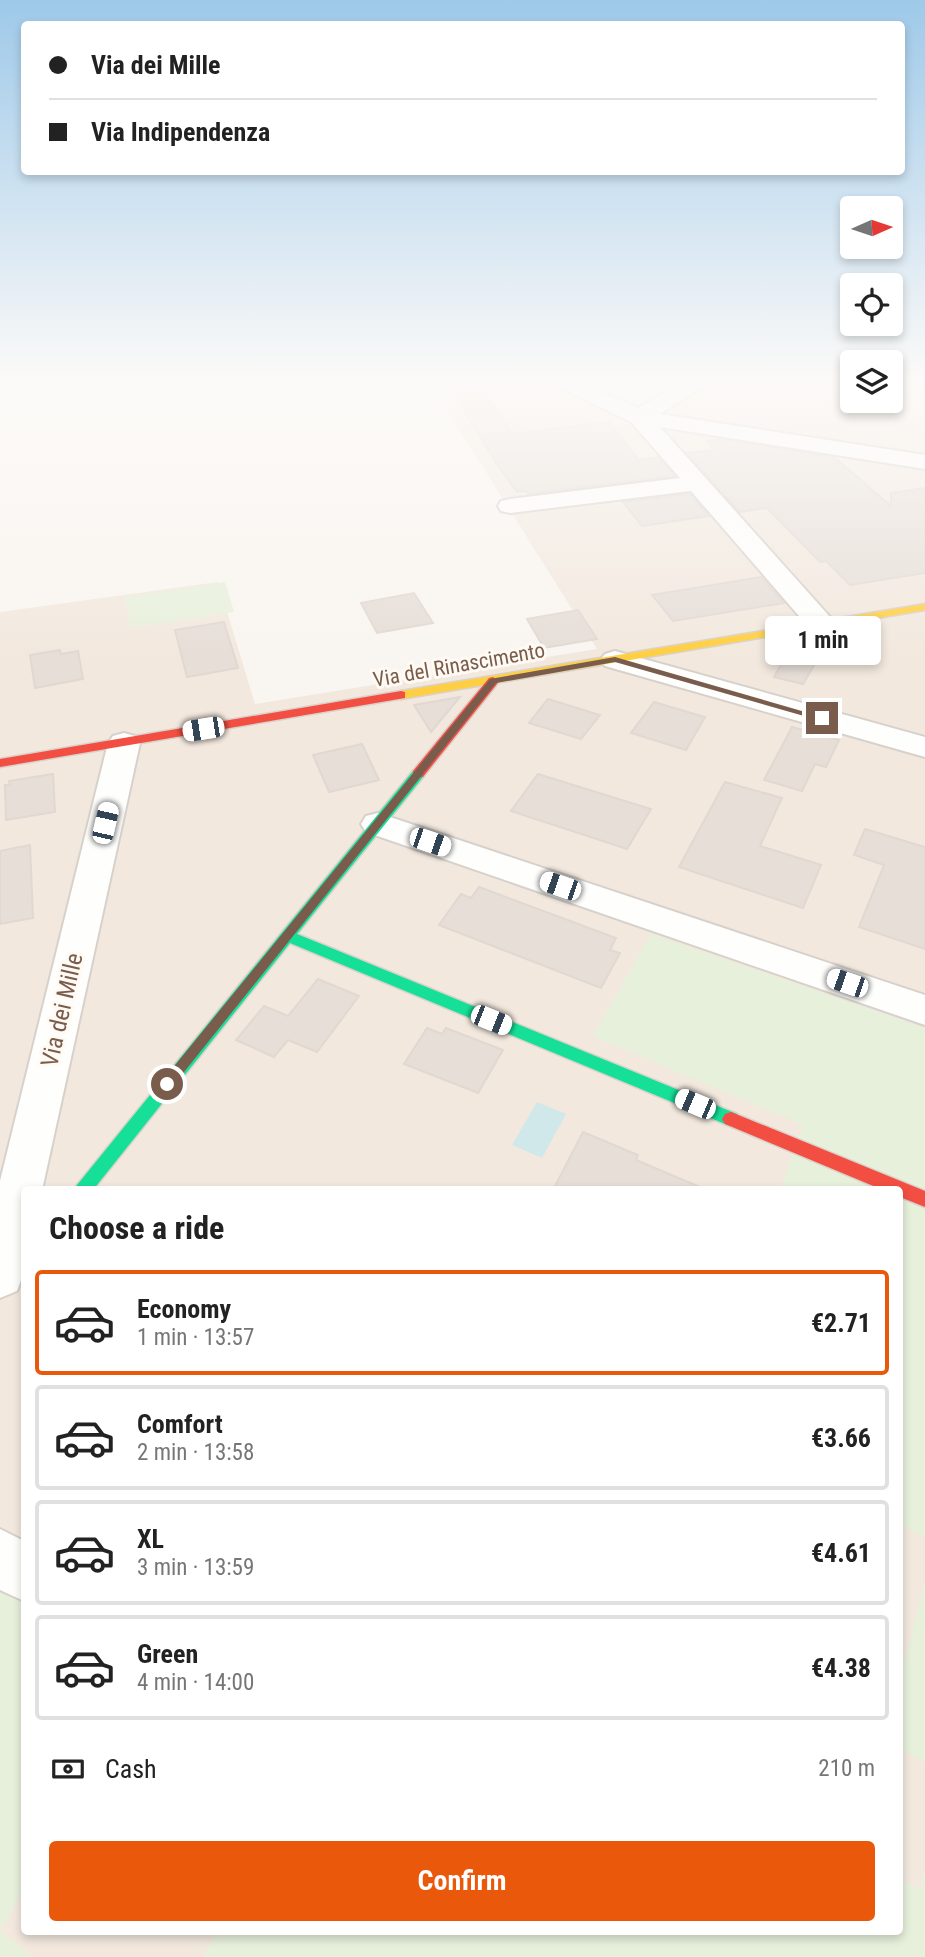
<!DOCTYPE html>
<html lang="en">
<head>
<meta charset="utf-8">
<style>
  body { margin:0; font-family:"Roboto Condensed",sans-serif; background:#f2f2f2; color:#222; height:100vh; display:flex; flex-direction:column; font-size:26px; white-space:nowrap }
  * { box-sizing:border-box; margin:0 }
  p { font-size:23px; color:#767676 }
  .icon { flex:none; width:38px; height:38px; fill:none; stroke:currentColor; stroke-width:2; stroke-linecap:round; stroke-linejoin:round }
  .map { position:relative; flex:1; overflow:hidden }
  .details { position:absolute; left:21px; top:1186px; width:882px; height:749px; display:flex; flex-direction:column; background:#fff; border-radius:7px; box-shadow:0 4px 10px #0003 }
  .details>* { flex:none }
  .banner { position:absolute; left:21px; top:21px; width:884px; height:154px; border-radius:7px; box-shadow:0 4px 10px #0003; display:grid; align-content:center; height:154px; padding:0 28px; background:#fff }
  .needle { width:46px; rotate:87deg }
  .fabs { position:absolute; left:840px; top:196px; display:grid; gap:14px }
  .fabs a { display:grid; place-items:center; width:63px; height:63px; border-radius:7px; background:#fff; box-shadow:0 4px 10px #0003; font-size:35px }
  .end { position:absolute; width:32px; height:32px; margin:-16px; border:9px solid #7a5c4d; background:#fff; box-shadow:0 0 0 4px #fff }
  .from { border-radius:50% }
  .bubble { position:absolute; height:49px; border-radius:7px; background:#fff; box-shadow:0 4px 10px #0003; font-size:23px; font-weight:700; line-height:49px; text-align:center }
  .car { position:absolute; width:21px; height:42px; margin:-21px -10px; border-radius:9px; box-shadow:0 0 5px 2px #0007; background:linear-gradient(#fff 24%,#345 0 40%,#fff 0 76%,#345 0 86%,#fff 0) }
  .banner b { display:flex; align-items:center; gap:24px; height:66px; font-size:26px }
  .banner b+b { border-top:2px solid #e0e0e0 }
  .banner i { width:18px; height:18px; background:#222 }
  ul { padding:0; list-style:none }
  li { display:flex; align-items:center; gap:21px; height:105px; margin:0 14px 10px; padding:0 14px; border:4px solid #e0e0e0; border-radius:7px }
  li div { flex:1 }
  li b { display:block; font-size:26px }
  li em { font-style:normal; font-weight:700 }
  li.current { border-color:#ea580c }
  li>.icon { width:63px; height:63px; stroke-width:1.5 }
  h2 { padding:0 28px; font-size:32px; line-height:84px }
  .pay { display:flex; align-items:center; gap:18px; height:77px; padding:0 28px; font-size:26px }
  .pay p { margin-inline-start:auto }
  .cta { display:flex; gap:14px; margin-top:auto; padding:14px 28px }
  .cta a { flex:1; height:80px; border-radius:7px; background:#ea580c; color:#fff; font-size:28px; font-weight:700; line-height:80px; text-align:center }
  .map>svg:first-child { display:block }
  .residential { fill:#f2e8de; fill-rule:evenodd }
  .green { fill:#e7f0db }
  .water { fill:#d0e8ea }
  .building { fill:#e6ded7; stroke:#e2d8d2; stroke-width:2 }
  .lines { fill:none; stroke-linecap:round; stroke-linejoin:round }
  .street-casing { stroke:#d7d1cb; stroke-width:4 }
  .fast-casing { stroke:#d9d2cb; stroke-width:3 }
  .slow-casing { stroke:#d9d2cb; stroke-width:3 }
  .jam-casing { stroke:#d9d2cb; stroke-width:3 }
  .street { fill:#fefefd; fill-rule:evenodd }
  .fast { fill:#16e098; fill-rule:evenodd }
  .slow { fill:#ffcf43; fill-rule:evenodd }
  .jam { fill:#f24e42; fill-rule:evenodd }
  .route { fill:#7a5c4d }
  .labels { text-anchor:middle; stroke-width:6; stroke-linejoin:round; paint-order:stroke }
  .far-street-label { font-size:21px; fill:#7a5c4d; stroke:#fffaf3 }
  .street-label { font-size:24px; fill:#7a5c4d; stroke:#fffaf3 }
</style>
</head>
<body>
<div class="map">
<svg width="925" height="1957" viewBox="0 0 925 1957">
  <rect width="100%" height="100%" fill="#f9f5f0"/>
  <!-- residential -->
  <path class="residential" d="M530,382h41l65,30 49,-30h167v19h39v-19h34v1575h-925v-1345l218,-30 37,122 342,-55 -158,-252zM24,1190h876v742h-876z"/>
  <!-- green -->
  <g class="green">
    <polygon points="225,582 234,612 131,628 125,597"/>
    <polygon points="651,934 925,1028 925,1538 900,1525 900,1190 780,1190 803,1125 593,1036"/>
    <polygon points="0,1526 24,1541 24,1890 0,1931 33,1957 0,1957"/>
    <polygon points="925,1580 925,1763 900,1749 900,1660 905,1662"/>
    <polygon points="925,1867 925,1957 203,1957 216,1932 900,1932 900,1878 920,1889"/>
  </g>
  <!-- water -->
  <polygon class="water" points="537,1102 566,1114 542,1158 512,1145"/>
  <!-- building -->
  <g class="building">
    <polygon points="447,382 478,382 512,434 609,422 639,460 658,457 675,476 528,494 526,491 517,492 496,463"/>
    <polygon points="721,439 834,457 891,506 891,493 925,488 925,573 850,585 826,561 820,562 767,508 740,512 687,453 715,450 707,441"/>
    <polygon points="690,494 709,516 642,526 623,502"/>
    <polygon points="761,577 784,603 673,621 652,595"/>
    <polygon points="414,593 433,623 377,633 361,603"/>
    <polygon points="578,610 597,639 544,648 527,619"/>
    <polygon points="224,622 238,668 187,677 175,630"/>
    <polygon points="60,650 61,654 78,651 83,679 35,688 30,655"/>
    <polygon points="789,650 818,658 803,684 774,677"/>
    <polygon points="460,697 431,732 414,705"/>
    <polygon points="548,699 600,715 581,739 529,723"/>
    <polygon points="654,702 705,717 686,750 631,733"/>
    <polygon points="792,727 839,740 826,767 815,764 802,791 764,780"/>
    <polygon points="362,744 379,780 329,792 313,755"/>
    <polygon points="53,774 55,812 6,820 5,785 10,785 9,781"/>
    <polygon points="538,774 651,809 627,849 511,811"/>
    <polygon points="725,782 782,798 760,846 821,865 803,908 679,867"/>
    <polygon points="865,829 925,847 925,949 859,927 884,865 854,855"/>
    <polygon points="30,845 33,918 0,924 0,851"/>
    <polygon points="479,887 616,938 610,950 620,953 601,988 439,925 461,894 471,898"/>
    <polygon points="318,979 359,996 317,1052 288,1040 274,1057 236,1040 264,1006 288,1016"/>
    <polygon points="427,1028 442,1034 446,1028 503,1050 478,1093 404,1064"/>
    <polygon points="583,1132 638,1155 636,1160 707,1190 553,1190"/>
  </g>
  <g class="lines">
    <defs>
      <g id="street">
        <polygon points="553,382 580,382 638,408 682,382 706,382 703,386 660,414 925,455 925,469 660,427 831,618 835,624 831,630 821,632 811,630 691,491 510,513 501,511 498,506 501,501 510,499 680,478 631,422 557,386"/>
        <polygon points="615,651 925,737 925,757 605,666 600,660 605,654"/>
        <polygon points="124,733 135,736 140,743 42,1190 24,1190 24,1272 17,1291 0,1298 0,1181 108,743 113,736"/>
        <polygon points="378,813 925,995 925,1025 366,832 361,824 366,816"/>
        <polygon points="0,1529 24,1541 24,1601 0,1590"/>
      </g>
      <polygon id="fast" points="418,770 425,774 423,777 297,934 737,1114 740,1119 737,1124 731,1126 725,1124 290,943 93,1190 73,1190 413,771"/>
      <polygon id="slow" points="925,604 925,610 401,699 395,695 401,691"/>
      <g id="jam">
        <polygon points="493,677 499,681 497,684 423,777 413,777 413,771 489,678"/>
        <polygon points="401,691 405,692 405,698 0,767 0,759"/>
        <polygon points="731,1112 925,1191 925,1207 900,1197 900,1190 883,1190 725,1124 722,1119 725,1114"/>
      </g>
    </defs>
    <!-- street casing -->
    <use href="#street" class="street-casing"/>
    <!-- fast casing -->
    <use href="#fast" class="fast-casing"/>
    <!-- slow casing -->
    <use href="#slow" class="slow-casing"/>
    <!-- jam casing -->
    <use href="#jam" class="jam-casing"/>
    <!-- street -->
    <use href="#street" class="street"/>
    <!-- fast -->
    <use href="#fast" class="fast"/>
    <!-- slow -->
    <use href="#slow" class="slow"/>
    <!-- jam -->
    <use href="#jam" class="jam"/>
  </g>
  <!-- sky -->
  <linearGradient id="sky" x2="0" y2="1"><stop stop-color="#9ec9e9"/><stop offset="0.58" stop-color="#fcfaf8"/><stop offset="1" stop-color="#fcfaf8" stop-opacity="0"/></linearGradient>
  <rect width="925" height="656" fill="url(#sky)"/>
  <!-- route -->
  <polygon class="route" points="615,657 826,718 818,720 615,662 496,683 172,1087 163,1087 163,1080 490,679"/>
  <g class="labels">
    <!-- far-street labels -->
    <g class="far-street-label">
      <text transform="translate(459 665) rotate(-10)" y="7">Via del Rinascimento</text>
    </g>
    <!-- street labels -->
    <g class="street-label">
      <text transform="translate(62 1010) rotate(-77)" y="8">Via dei Mille</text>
    </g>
  </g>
</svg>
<div class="fabs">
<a><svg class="needle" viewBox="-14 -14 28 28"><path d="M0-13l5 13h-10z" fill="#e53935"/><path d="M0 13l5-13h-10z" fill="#767676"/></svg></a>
<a><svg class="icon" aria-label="locate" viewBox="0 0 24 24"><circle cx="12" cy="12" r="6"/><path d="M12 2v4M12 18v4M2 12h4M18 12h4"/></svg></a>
<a><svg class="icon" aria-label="layers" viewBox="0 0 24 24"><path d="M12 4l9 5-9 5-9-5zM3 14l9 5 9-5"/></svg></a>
</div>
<i class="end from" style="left:167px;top:1084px"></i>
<i class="end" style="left:822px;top:718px"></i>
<div class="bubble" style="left:765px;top:616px;width:116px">1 min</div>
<i class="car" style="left:203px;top:729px;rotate:261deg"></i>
<i class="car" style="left:105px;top:823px;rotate:13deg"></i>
<i class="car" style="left:430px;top:842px;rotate:109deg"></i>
<i class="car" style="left:560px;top:886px;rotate:289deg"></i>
<i class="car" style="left:847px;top:983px;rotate:289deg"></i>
<i class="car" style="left:491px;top:1020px;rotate:112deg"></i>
<i class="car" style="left:695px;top:1104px;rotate:293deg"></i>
<div class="banner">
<b><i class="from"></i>Via dei Mille</b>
<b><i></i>Via Indipendenza</b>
</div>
<section class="details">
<h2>Choose a ride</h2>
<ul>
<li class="current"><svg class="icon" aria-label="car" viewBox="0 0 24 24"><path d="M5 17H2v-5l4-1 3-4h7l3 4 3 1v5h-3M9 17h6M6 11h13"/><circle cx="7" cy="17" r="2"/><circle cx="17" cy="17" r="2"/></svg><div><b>Economy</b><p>1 min · 13:57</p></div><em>€2.71</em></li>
<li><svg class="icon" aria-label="car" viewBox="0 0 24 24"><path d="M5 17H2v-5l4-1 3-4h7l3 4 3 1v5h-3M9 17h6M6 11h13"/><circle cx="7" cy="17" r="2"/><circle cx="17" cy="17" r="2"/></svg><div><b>Comfort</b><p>2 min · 13:58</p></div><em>€3.66</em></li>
<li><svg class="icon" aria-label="car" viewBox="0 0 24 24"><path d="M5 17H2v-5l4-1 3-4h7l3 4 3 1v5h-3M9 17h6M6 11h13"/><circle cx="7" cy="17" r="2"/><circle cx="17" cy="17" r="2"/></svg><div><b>XL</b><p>3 min · 13:59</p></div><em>€4.61</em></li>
<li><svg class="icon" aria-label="car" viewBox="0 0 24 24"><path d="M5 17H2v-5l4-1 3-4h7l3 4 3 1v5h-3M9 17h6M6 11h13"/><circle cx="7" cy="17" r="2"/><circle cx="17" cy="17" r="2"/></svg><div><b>Green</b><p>4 min · 14:00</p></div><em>€4.38</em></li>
</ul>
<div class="pay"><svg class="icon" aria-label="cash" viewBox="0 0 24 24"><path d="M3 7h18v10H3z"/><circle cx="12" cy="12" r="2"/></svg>Cash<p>210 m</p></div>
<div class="cta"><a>Confirm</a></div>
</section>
</div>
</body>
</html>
